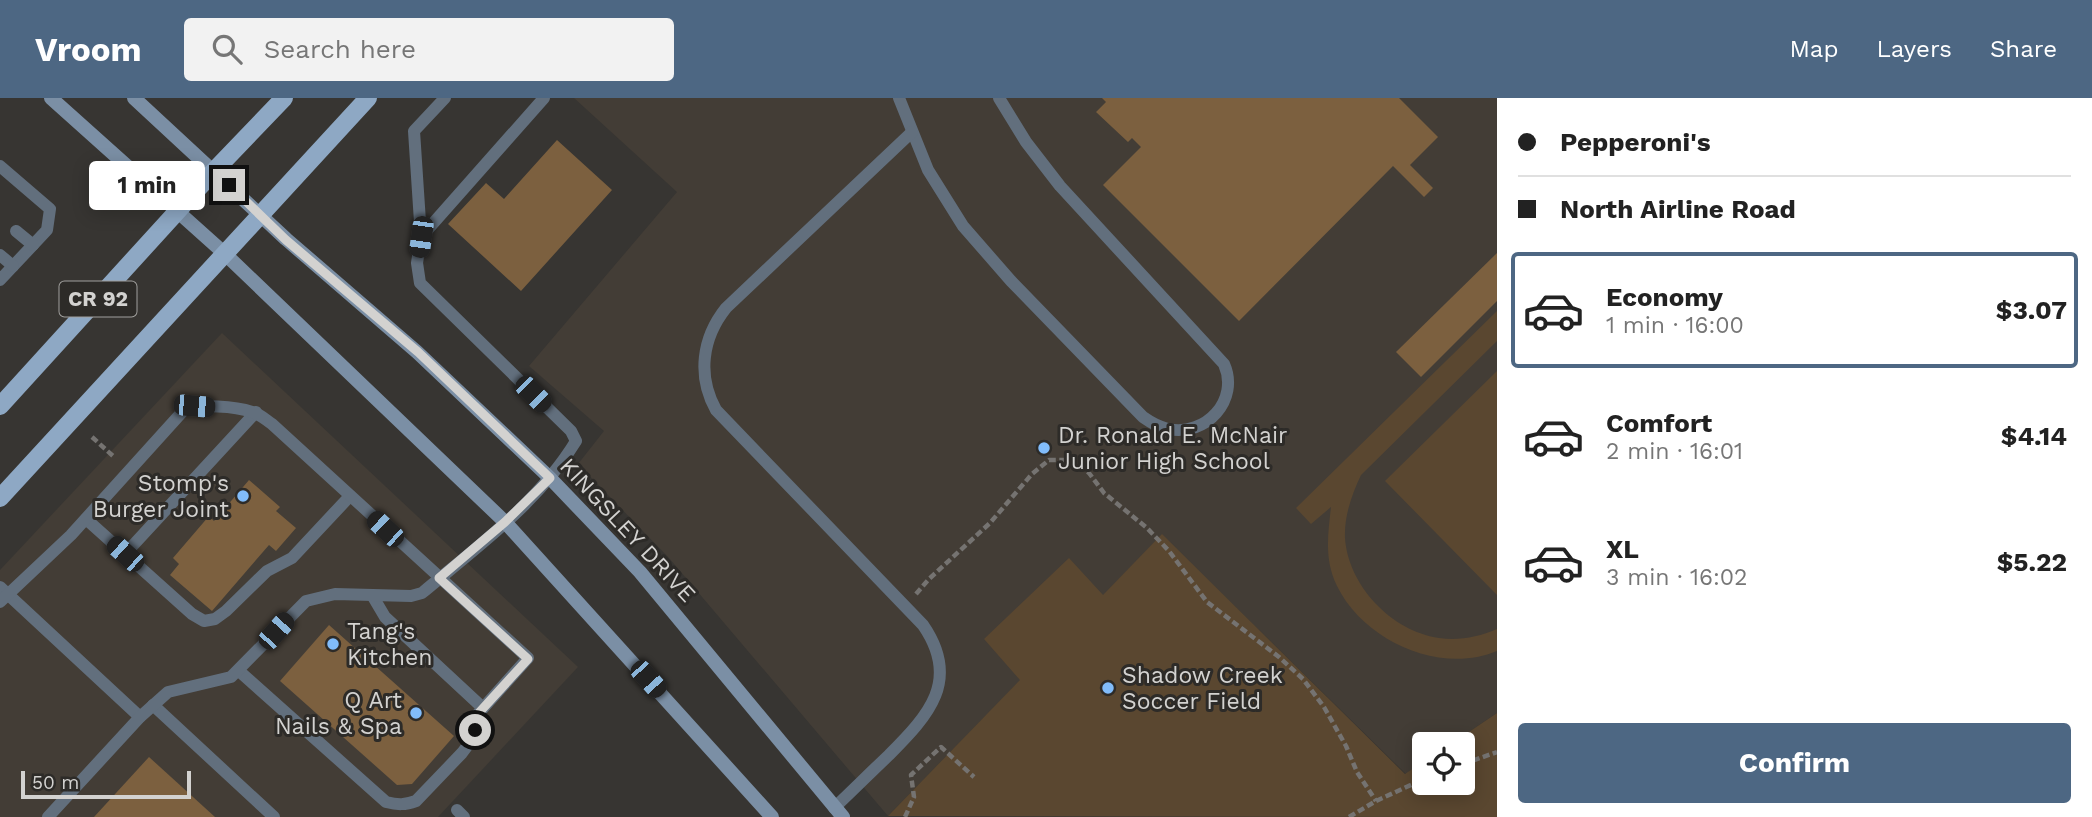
<!DOCTYPE html>
<html lang="en">
<head>
<meta charset="utf-8">
<style>
  body { margin:0; font-family:"Work Sans",sans-serif; background:#f2f2f2; color:#222; height:100vh; display:flex; flex-direction:column; font-size:26px; white-space:nowrap }
  * { box-sizing:border-box; margin:0 }
  p { font-size:23px; color:#767676 }
  .icon { flex:none; width:38px; height:38px; fill:none; stroke:currentColor; stroke-width:2; stroke-linecap:round; stroke-linejoin:round }
  .map { position:relative; flex:1; overflow:hidden }
  .panel { display:flex; flex-direction:column; background:#fff; width:595px }
  .panel>* { flex:none }
  .banner { display:grid; align-content:center; height:154px; padding:0 21px; background:#fff }
  .buttons { position:absolute; left:1412px; top:634px; display:grid; gap:14px }
  .buttons a { display:grid; place-items:center; width:63px; height:63px; border-radius:7px; background:#fff; box-shadow:0 4px 18px #0003; font-size:35px }
  .scale { position:absolute; left:21px; bottom:18px; width:170px; box-sizing:border-box; padding-left:7px; border:4px solid #d3d2d0; border-top:0; font-size:19px; line-height:24px; white-space:nowrap; color:#d3d2d0; -webkit-text-stroke:5px #2d2b28; paint-order:stroke }
  .end { position:absolute; width:32px; height:32px; margin:-16px; border:9px solid #d3d2d0; background:#111; box-shadow:0 0 0 4px #111 }
  .from { border-radius:50% }
  .bubble { position:absolute; height:49px; border-radius:7px; background:#fff; box-shadow:0 4px 18px #0003; font-size:23px; font-weight:700; line-height:49px; text-align:center }
  .car { position:absolute; width:21px; height:42px; margin:-21px -10px; border-radius:9px; box-shadow:0 0 5px 2px #0007; background:linear-gradient(#222 24%,#8ab4d8 0 40%,#222 0 76%,#8ab4d8 0 86%,#222 0) }
  .banner b { display:flex; align-items:center; gap:24px; height:66px; font-size:26px }
  .banner b+b { border-top:2px solid #e0e0e0 }
  .banner i { width:18px; height:18px; background:#222 }
  ul { padding:0; list-style:none }
  li { display:flex; align-items:center; gap:21px; height:116px; margin:0 14px 10px; padding:0 7px; border:4px solid transparent; border-radius:7px }
  li div { flex:1 }
  li b { display:block; font-size:26px }
  li em { font-style:normal; font-weight:700 }
  li.on { border-color:#4d6783 }
  li>.icon { width:63px; height:63px; stroke-width:1.5 }
  .action { display:flex; gap:14px; margin-top:auto; padding:14px 21px }
  .action a { flex:1; height:80px; border-radius:7px; background:#4d6783; color:#fff; font-size:28px; font-weight:700; line-height:80px; text-align:center }
  header { display:flex; align-items:center; gap:42px; box-sizing:border-box; height:98px; padding:0 35px; background:#4d6783; color:#fff }
  header strong { font-size:33px }
  nav { display:flex; gap:38px; margin-inline-start:auto; font-size:24px }
  .search { width:490px; height:63px; background:#f2f2f2; display:flex; align-items:center; gap:18px; box-sizing:border-box; padding:0 24px; border-radius:7px; color:#767676; font-size:26px }
  main { display:flex; flex:1; min-height:0 }
  .map>svg:first-child { display:block }
  .built { fill:#433d36 }
  .green { fill:#5a4730 }
  .building { fill:#7c603f }
  .lines { fill:none; stroke-linecap:round; stroke-linejoin:round }
  .path { stroke:#757371; stroke-width:4.5; stroke-dasharray:7 3.5; stroke-linecap:butt }
  .service { stroke:#626f7d; stroke-width:12 }
  .secondary { stroke:#7b8fa5; stroke-width:14 }
  .primary { stroke:#8ea8c4; stroke-width:18 }
  .route { stroke:#d3d2d0; stroke-width:9 }
  .poi-dot { fill:#81bcfa; stroke:#2d2b28; stroke-width:2.5 }
  .labels { text-anchor:middle; stroke-width:6; stroke-linejoin:round; paint-order:stroke }
  .shield { fill:#2d2b28; stroke:#a1a09e; stroke-width:2 }
  .shield-label { font-size:21px; font-weight:bold; fill:#d3d2d0 }
  .poi-label { font-size:23px; fill:#d3d2d0; stroke:#2d2b28; text-anchor:start }
  .street-label { font-size:23px; fill:#d3d2d0; stroke:#2d2b28 }
</style>
</head>
<body>
<header>
<strong>Vroom</strong>
<div class="search"><svg class="icon" aria-label="search" viewBox="0 0 24 24"><circle cx="10" cy="10" r="6"/><path d="M15 15l6 6"/></svg>Search here</div>
<nav><a>Map</a><a>Layers</a><a>Share</a></nav>
</header>
<main>
<div class="map">
<svg width="1497" height="719" viewBox="0 0 1497 719">
  <rect width="100%" height="100%" fill="#373532"/>
  <!-- built -->
  <g class="built">
    <polygon points="574,0 1497,0 1497,615 1451,646 1424,646 1424,663 1406,676 1162,437 888,718 669,460 578,366 604,333 529,268 677,94"/>
    <polygon points="222,235 578,569 438,719 0,719 0,472"/>
  </g>
  <!-- green -->
  <g class="green">
    <path d="M1497,213v30l-136,134c-9,19 -17,41 -16,63 3,47 46,93 94,100 20,3 39,-1 58,-9v22c-57,24 -133,-10 -160,-65 -13,-26 -9,-52 -6,-79l-20,17 -15,-16z"/>
    <polygon points="1497,273 1497,497 1385,383"/>
    <polygon points="1162,436 1405,676 1424,663 1424,684 1463,684 1463,646 1451,646 1497,615 1497,719 888,718 1020,582 984,541 1069,460 1103,497"/>
  </g>
  <!-- building -->
  <g class="building">
    <polygon points="1102,0 1399,0 1438,39 1410,67 1433,90 1424,99 1393,68 1239,223 1103,87 1141,49 1132,40 1128,44 1096,14 1106,4"/>
    <polygon points="557,42 612,92 521,193 448,126 486,85 504,101"/>
    <polygon points="1497,155 1497,203 1421,279 1396,254"/>
    <polygon points="249,382 280,409 276,413 296,430 276,453 269,447 212,513 170,477 179,466 173,460 209,418 214,423"/>
    <polygon points="329,527 454,638 412,686 397,687 280,583"/>
    <polygon points="149,659 215,719 94,719"/>
  </g>
  <g class="lines">
    <!-- path -->
    <g class="path">
      <polyline points="92,339 113,358"/>
      <polyline points="916,496 929,481 990,425 1032,376 1049,362 1064,362 1078,366 1089,375 1104,395 1147,430 1169,453 1207,504 1279,559 1303,581 1324,609 1346,648 1357,674 1376,703"/>
      <polyline points="1463,666 1497,654"/>
      <polyline points="905,719 914,699 911,677 941,649 974,679"/>
      <polyline points="1349,719 1376,703 1424,681"/>
    </g>
    <!-- service -->
    <g class="service">
      <path d="M899,0l29,72 35,56 48,55 132,136c7,5 16,10 25,12 38,8 72,-29 56,-65l-164,-178 -34,-44 -27,-44"/>
      <polyline points="0,68 50,111 47,132 0,182"/>
      <polyline points="16,133 33,147"/>
      <polyline points="421,139 544,0"/>
      <polyline points="0,157 13,168"/>
      <polyline points="86,421 192,516 204,523 215,521 226,513 267,473 292,460 350,398"/>
      <polyline points="125,456 256,314"/>
      <polyline points="0,489 140,619"/>
      <polyline points="372,497 385,519 483,610"/>
      <path d="M0,504l71,-67 113,-125c16,-6 51,-4 68,2 8,2 14,8 20,12l256,234 -52,58 -1,14 -4,11 -9,12 -46,48c-11,4 -18,4 -30,1l-147,-131"/>
      <polyline points="153,607 274,719"/>
      <path d="M834,710c19,-18 37,-36 55,-53 40,-40 72,-75 34,-130l-207,-215c-19,-34 -14,-72 10,-102l186,-176"/>
      <polyline points="457,712 464,719"/>
      <path d="M48,719l92,-100 28,-25 63,-15 75,-76 29,-7 76,2 11,-3c55,-46 117,-91 154,-152l-5,-10 -151,-148 -3,-20 4,-26 -7,-106 31,-33"/>
    </g>
    <!-- secondary -->
    <g class="secondary">
      <polyline points="51,0 224,155 505,424 772,719"/>
      <polyline points="134,0 286,141 417,254 550,380 640,474 843,719"/>
    </g>
    <!-- primary -->
    <g class="primary">
      <polyline points="0,308 214,73 284,0"/>
      <polyline points="0,400 368,0"/>
    </g>
  </g>
  <g class="lines">
    <!-- route -->
    <polyline class="route" points="229,87 286,142 418,254 550,380 505,424 439,480 528,561 476,618 475,632"/>
  </g>
  <!-- markers -->
  <g class="poi-dot">
    <circle cx="1044" cy="350" r="7"/>
    <circle cx="243" cy="398" r="7"/>
    <circle cx="333" cy="546" r="7"/>
    <circle cx="1108" cy="590" r="7"/>
    <circle cx="416" cy="615" r="7"/>
  </g>
  <g class="labels">
    <!-- shield labels -->
    <rect class="shield" x="59.5" y="183.5" width="77" height="35" rx="5"/>
    <g class="shield-label">
      <text x="98" y="208">CR 92</text>
    </g>
    <!-- poi labels -->
    <g class="poi-label">
      <text x="1058" y="345">Dr. Ronald E. McNair<tspan x="1058" dy="26">Junior High School</tspan></text>
      <text x="229" y="393" text-anchor="end">Stomp's<tspan x="229" dy="26">Burger Joint</tspan></text>
      <text x="347" y="541">Tang's<tspan x="347" dy="26">Kitchen</tspan></text>
      <text x="1122" y="585">Shadow Creek<tspan x="1122" dy="26">Soccer Field</tspan></text>
      <text x="402" y="610" text-anchor="end">Q Art<tspan x="402" dy="26">Nails &amp; Spa</tspan></text>
    </g>
    <!-- street labels -->
    <g class="street-label">
      <text transform="translate(628 432) rotate(47)" y="8">KINGSLEY DRIVE</text>
    </g>
  </g>
</svg>
<div class="buttons">
<a><svg class="icon" aria-label="locate" viewBox="0 0 24 24"><circle cx="12" cy="12" r="6"/><path d="M12 2v4M12 18v4M2 12h4M18 12h4"/></svg></a>
</div>
<div class="scale">50 m</div>
<i class="end from" style="left:475px;top:632px"></i>
<i class="end" style="left:229px;top:87px"></i>
<div class="bubble" style="left:89px;top:63px;width:116px">1 min</div>
<i class="car" style="left:421px;top:139px;rotate:188deg"></i>
<i class="car" style="left:533px;top:296px;rotate:135deg"></i>
<i class="car" style="left:194px;top:308px;rotate:95deg"></i>
<i class="car" style="left:385px;top:431px;rotate:313deg"></i>
<i class="car" style="left:125px;top:456px;rotate:312deg"></i>
<i class="car" style="left:276px;top:533px;rotate:42deg"></i>
<i class="car" style="left:648px;top:581px;rotate:138deg"></i>
</div>
<section class="panel">
<div class="banner">
<b><i class="from"></i>Pepperoni's</b>
<b><i></i>North Airline Road</b>
</div>
<ul>
<li class="on"><svg class="icon" aria-label="car" viewBox="0 0 24 24"><path d="M5 17H2v-5l4-1 3-4h7l3 4 3 1v5h-3M9 17h6M6 11h13"/><circle cx="7" cy="17" r="2"/><circle cx="17" cy="17" r="2"/></svg><div><b>Economy</b><p>1 min · 16:00</p></div><em>$3.07</em></li>
<li><svg class="icon" aria-label="car" viewBox="0 0 24 24"><path d="M5 17H2v-5l4-1 3-4h7l3 4 3 1v5h-3M9 17h6M6 11h13"/><circle cx="7" cy="17" r="2"/><circle cx="17" cy="17" r="2"/></svg><div><b>Comfort</b><p>2 min · 16:01</p></div><em>$4.14</em></li>
<li><svg class="icon" aria-label="car" viewBox="0 0 24 24"><path d="M5 17H2v-5l4-1 3-4h7l3 4 3 1v5h-3M9 17h6M6 11h13"/><circle cx="7" cy="17" r="2"/><circle cx="17" cy="17" r="2"/></svg><div><b>XL</b><p>3 min · 16:02</p></div><em>$5.22</em></li>
</ul>
<div class="action"><a>Confirm</a></div>
</section>
</main>
</body>
</html>
